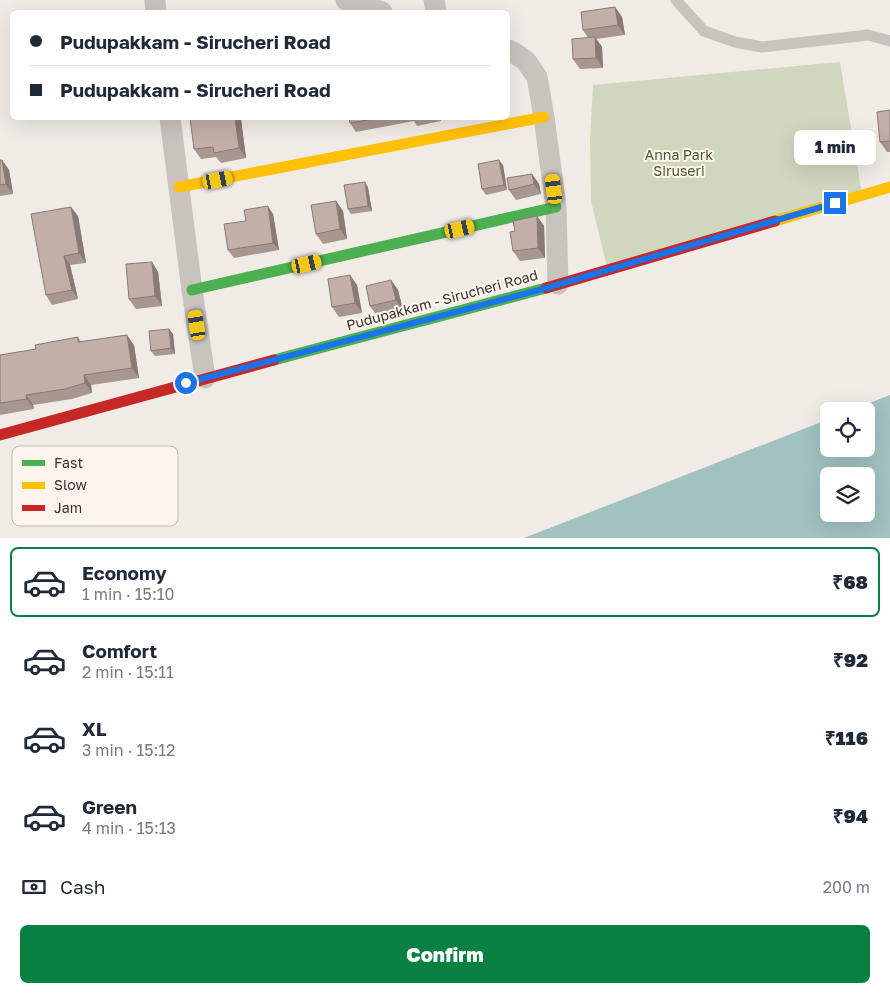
<!DOCTYPE html>
<html lang="en">
<head>
<meta charset="utf-8">
<style>
  body { margin:0; font-family:"Golos Text",sans-serif; background:#f2f2f3; color:#1f2937; height:100vh; display:flex; flex-direction:column; font-size:19px; white-space:nowrap }
  * { box-sizing:border-box; margin:0 }
  p { font-size:16px; color:#747a83 }
  .icon { flex:none; width:28px; height:28px; fill:none; stroke:currentColor; stroke-width:2; stroke-linecap:round; stroke-linejoin:round }
  .map { position:relative; height:538px; overflow:hidden }
  .sheet { display:flex; flex-direction:column; background:#fff; flex:1 }
  .sheet>* { flex:none }
  .banner { position:absolute; left:10px; top:10px; width:500px; height:110px; border-radius:8px; box-shadow:0 5px 20px #0002; display:grid; align-content:center; height:110px; padding:0 20px; background:#fff }
  .buttons { position:absolute; left:820px; top:402px; display:grid; gap:10px }
  .buttons a { display:grid; place-items:center; width:55px; height:55px; border-radius:8px; background:#fff; box-shadow:0 5px 20px #0002; font-size:25px }
  .end { position:absolute; width:22px; height:22px; margin:-11px; border:6px solid #1a73e8; background:#fff; box-shadow:0 0 0 2px #fff }
  .from { border-radius:50% }
  .bubble { position:absolute; height:35px; border-radius:8px; background:#fff; box-shadow:0 5px 20px #0002; font-size:16px; font-weight:800; line-height:35px; text-align:center }
  .car { position:absolute; width:15px; height:30px; margin:-15px -8px; border-radius:6px; box-shadow:0 0 4px 1px #0007; background:linear-gradient(#f5c518 24%,#345 0 40%,#f5c518 0 76%,#345 0 86%,#f5c518 0) }
  .banner b { display:flex; align-items:center; gap:18px; height:48px; font-size:19px }
  .banner b+b { border-top:1px solid #e0e1e3 }
  .banner i { width:12px; height:12px; background:#1f2937 }
  ul { padding:9px 0 0; list-style:none }
  li { display:flex; align-items:center; gap:15px; height:70px; margin:0 10px 8px; padding:0 10px; border:2px solid transparent; border-radius:8px }
  li div { flex:1 }
  li b { display:block; font-size:19px }
  li em { font-style:normal; font-weight:800 }
  li.selected { border-color:#0b8043 }
  li>.icon { width:45px; height:45px; stroke-width:1.5 }
  .pay { display:flex; align-items:center; gap:12px; height:55px; padding:0 20px; font-size:19px }
  .pay p { margin-inline-start:auto }
  .button { display:flex; gap:10px; margin-top:auto; padding:10px 20px }
  .button a { flex:1; height:58px; border-radius:8px; background:#0b8043; color:#fff; font-size:20px; font-weight:800; line-height:58px; text-align:center }
  .map>svg:first-child { display:block }
  .green { fill:#d1d6bf }
  .water { fill:#a1c2c1; fill-rule:evenodd }
  .lines { fill:none; stroke-linecap:round; stroke-linejoin:round }
  .lane { stroke:#c9c3be; stroke-width:11 }
  .street { stroke:#c9c3be; stroke-width:21 }
  .fast { stroke:#4caf50; stroke-width:11 }
  .slow { stroke:#ffc107; stroke-width:11 }
  .jam { stroke:#c62828; stroke-width:11 }
  .wall { fill:#a89690 }
  .shaded-wall { fill:#887a75 }
  .building { fill:#c3afa7; stroke:#887a75 }
  .route { stroke:#1a73e8; stroke-width:6 }
  .labels { text-anchor:middle; stroke-width:4; stroke-linejoin:round; paint-order:stroke }
  .park-label { font-size:14px; fill:#4a5a2e; stroke:#fbf5ee }
  .street-label { font-size:14px; fill:#3b302b; stroke:#fbf5ee }
  .key { fill:#fbf5ee; stroke:#c1bab4; stroke-width:1 }
  .key-label { font-size:14px; fill:#3b302b }
</style>
</head>
<body>
<div class="map">
<svg width="890" height="538" viewBox="0 0 890 538">
  <rect width="100%" height="100%" fill="#f0ebe5"/>
  <!-- green -->
  <polygon class="green" points="840,62 863,200 608,271 591,201 590,138 593,85"/>
  <!-- water -->
  <path class="water" d="M890,395v143h-366l305,-119v30h37v-38h-17zM829,476h37v38h-37z"/>
  <g class="lines">
    <!-- lane -->
    <polyline class="lane" points="676,0 704,31 735,42 762,47 868,35 890,41"/>
    <!-- street -->
    <g class="street">
      <polyline points="155,0 156,12"/>
      <polyline points="346,0 382,12"/>
      <polyline points="434,0 436,12"/>
      <polyline points="508,50 513,52 526,61 537,77 544,117 556,207 558,284"/>
      <polyline points="170,118 192,290 205,378"/>
    </g>
    <!-- fast -->
    <g class="fast">
      <polyline points="192,290 556,207"/>
      <polyline points="274,360 546,288"/>
    </g>
    <!-- slow -->
    <g class="slow">
      <polyline points="179,187 544,117"/>
      <polyline points="775,221 890,187"/>
    </g>
    <!-- jam -->
    <g class="jam">
      <polyline points="546,288 775,221"/>
      <polyline points="0,435 274,360"/>
    </g>
  </g>
  <!-- wall -->
  <g class="wall">
    <polygon points="615,7 622,17 625,35 596,39 602,47 603,68 580,69 573,59 588,38 583,30"/>
    <polygon points="890,110 890,152 887,152 880,142"/>
    <polygon points="349,118 441,118 441,121 417,126 414,121 356,132 350,123"/>
    <polygon points="241,119 246,158 221,163 216,157 201,159 194,149"/>
    <polygon points="0,160 2,160 9,170 13,194 0,196"/>
    <polygon points="503,165 507,190 486,195 482,189"/>
    <polygon points="532,174 539,184 541,194 516,200 509,190"/>
    <polygon points="365,182 368,188 372,211 351,214 348,209"/>
    <polygon points="336,201 343,211 347,239 323,244 316,234"/>
    <polygon points="273,214 279,250 234,258 228,250 246,221"/>
    <polygon points="78,216 86,263 70,265 78,299 52,305 46,295"/>
    <polygon points="537,216 544,226 545,258 520,261 513,251 515,231"/>
    <polygon points="152,262 158,272 162,306 136,309 129,299"/>
    <polygon points="350,275 357,285 362,313 339,317 332,307"/>
    <polygon points="391,280 398,290 403,310 377,316 370,306"/>
    <polygon points="169,329 173,334 175,354 155,356 151,351"/>
    <polygon points="78,337 81,342 134,345 139,378 91,385 92,393 72,399 33,405 34,409 0,415 0,355 36,349"/>
  </g>
  <!-- shaded-wall -->
  <g class="shaded-wall">
    <polygon points="615,7 622,17 625,35 618,25"/>
    <polygon points="595,37 602,47 603,68 596,58"/>
    <polygon points="235,118 240,118 241,119 246,158 239,148"/>
    <polygon points="2,160 9,170 13,194 6,184"/>
    <polygon points="499,160 503,165 507,190 504,185"/>
    <polygon points="532,174 539,184 541,194 534,184"/>
    <polygon points="365,182 368,188 372,211 368,206"/>
    <polygon points="336,201 343,211 347,239 340,229"/>
    <polygon points="268,206 273,214 279,250 273,243"/>
    <polygon points="71,207 78,216 86,263 79,253"/>
    <polygon points="537,216 544,226 545,258 538,248"/>
    <polygon points="64,256 70,265 78,299 72,290"/>
    <polygon points="152,262 158,272 162,306 155,296"/>
    <polygon points="350,275 357,285 362,313 355,303"/>
    <polygon points="391,280 398,290 403,310 396,300"/>
    <polygon points="169,329 173,334 175,354 171,348"/>
    <polygon points="127,335 134,345 139,378 132,368"/>
    <polygon points="84,375 91,385 92,393 85,383"/>
    <polygon points="26,395 33,405 34,409 27,399"/>
  </g>
  <!-- building -->
  <g class="building">
    <polygon points="615,7 618,25 583,30 581,12"/>
    <polygon points="595,37 596,58 573,59 572,39"/>
    <polygon points="890,110 890,141 880,142 877,112"/>
    <polygon points="190,118 235,118 239,148 214,153 213,147 194,149"/>
    <polygon points="349,118 379,118 350,123"/>
    <polygon points="0,160 2,160 6,184 0,185"/>
    <polygon points="499,160 504,185 482,189 478,164"/>
    <polygon points="532,174 534,184 509,190 507,178"/>
    <polygon points="365,182 368,206 348,209 344,185"/>
    <polygon points="336,201 340,229 316,234 311,205"/>
    <polygon points="268,206 273,243 228,250 224,224 246,221 244,210"/>
    <polygon points="71,207 79,253 64,256 72,290 46,295 31,214"/>
    <polygon points="537,216 538,248 513,251 510,232 515,231 513,221"/>
    <polygon points="152,262 155,296 129,299 126,264"/>
    <polygon points="350,275 355,303 332,307 328,279"/>
    <polygon points="391,280 396,300 370,306 366,286"/>
    <polygon points="169,329 171,348 151,351 149,331"/>
    <polygon points="127,335 132,368 84,375 85,383 65,389 26,395 27,399 0,403 0,355 36,349 35,345 78,337 78,342"/>
  </g>
  <g class="lines">
    <!-- route -->
    <polyline class="route" points="186,383 543,289 835,203"/>
  </g>
  <g class="labels">
    <!-- park labels -->
    <g class="park-label">
      <text x="679" y="160">Anna Park<tspan x="679" dy="16">Siruseri</tspan></text>
    </g>
    <!-- street labels -->
    <g class="street-label">
      <text transform="translate(442 300) rotate(-15)" y="5">Pudupakkam - Sirucheri Road</text>
    </g>
  </g>
  <!-- legend -->
  <rect x="12" y="446" width="166" height="80" rx="8" class="key"/>
  <rect x="22" y="460" width="23" height="6" fill="#4caf50"/>
  <rect x="22" y="482" width="23" height="7" fill="#ffc107"/>
  <rect x="22" y="505" width="23" height="6" fill="#c62828"/>
  <g class="key-label">
    <text x="54" y="468">Fast</text>
    <text x="54" y="490">Slow</text>
    <text x="54" y="513">Jam</text>
  </g>
</svg>
<div class="buttons">
<a><svg class="icon" aria-label="locate" viewBox="0 0 24 24"><circle cx="12" cy="12" r="6"/><path d="M12 2v4M12 18v4M2 12h4M18 12h4"/></svg></a>
<a><svg class="icon" aria-label="layers" viewBox="0 0 24 24"><path d="M12 4l9 5-9 5-9-5zM3 14l9 5 9-5"/></svg></a>
</div>
<i class="end from" style="left:186px;top:383px"></i>
<i class="end" style="left:835px;top:203px"></i>
<div class="bubble" style="left:794px;top:130px;width:82px">1 min</div>
<i class="car" style="left:218px;top:180px;rotate:79deg"></i>
<i class="car" style="left:554px;top:189px;rotate:353deg"></i>
<i class="car" style="left:460px;top:229px;rotate:77deg"></i>
<i class="car" style="left:307px;top:264px;rotate:77deg"></i>
<i class="car" style="left:197px;top:325px;rotate:351deg"></i>
<div class="banner">
<b><i class="from"></i>Pudupakkam - Sirucheri Road</b>
<b><i></i>Pudupakkam - Sirucheri Road</b>
</div>
</div>
<section class="sheet">
<ul>
<li class="selected"><svg class="icon" aria-label="car" viewBox="0 0 24 24"><path d="M5 17H2v-5l4-1 3-4h7l3 4 3 1v5h-3M9 17h6M6 11h13"/><circle cx="7" cy="17" r="2"/><circle cx="17" cy="17" r="2"/></svg><div><b>Economy</b><p>1 min · 15:10</p></div><em>₹68</em></li>
<li><svg class="icon" aria-label="car" viewBox="0 0 24 24"><path d="M5 17H2v-5l4-1 3-4h7l3 4 3 1v5h-3M9 17h6M6 11h13"/><circle cx="7" cy="17" r="2"/><circle cx="17" cy="17" r="2"/></svg><div><b>Comfort</b><p>2 min · 15:11</p></div><em>₹92</em></li>
<li><svg class="icon" aria-label="car" viewBox="0 0 24 24"><path d="M5 17H2v-5l4-1 3-4h7l3 4 3 1v5h-3M9 17h6M6 11h13"/><circle cx="7" cy="17" r="2"/><circle cx="17" cy="17" r="2"/></svg><div><b>XL</b><p>3 min · 15:12</p></div><em>₹116</em></li>
<li><svg class="icon" aria-label="car" viewBox="0 0 24 24"><path d="M5 17H2v-5l4-1 3-4h7l3 4 3 1v5h-3M9 17h6M6 11h13"/><circle cx="7" cy="17" r="2"/><circle cx="17" cy="17" r="2"/></svg><div><b>Green</b><p>4 min · 15:13</p></div><em>₹94</em></li>
</ul>
<div class="pay"><svg class="icon" aria-label="cash" viewBox="0 0 24 24"><path d="M3 7h18v10H3z"/><circle cx="12" cy="12" r="2"/></svg>Cash<p>200 m</p></div>
<div class="button"><a>Confirm</a></div>
</section>
</body>
</html>
